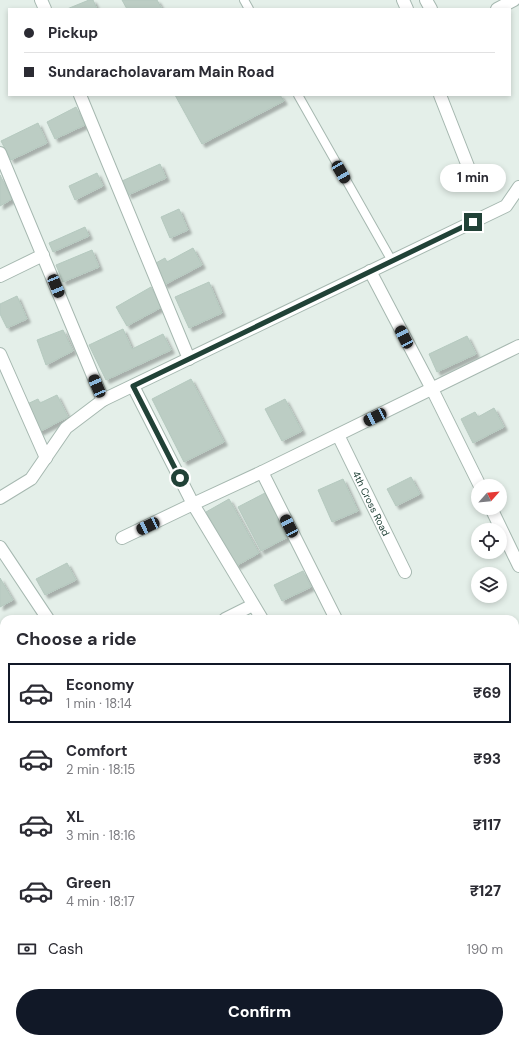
<!DOCTYPE html>
<html lang="en">
<head>
<meta charset="utf-8">
<style>
  body { margin:0; font-family:"DM Sans",sans-serif; background:#f7f7f7; color:#2b2b33; height:100vh; display:flex; flex-direction:column; font-size:15px; white-space:nowrap }
  * { box-sizing:border-box; margin:0 }
  p { font-size:13px; color:#7c7c81 }
  .icon { flex:none; width:22px; height:22px; fill:none; stroke:currentColor; stroke-width:2; stroke-linecap:round; stroke-linejoin:round }
  .map { position:relative; flex:1; overflow:hidden }
  .side { position:absolute; left:0px; top:615px; width:519px; height:428px; display:flex; flex-direction:column; background:#fff; border-radius:12px 12px 0 0; box-shadow:0 2px 6px #0003 }
  .side>* { flex:none }
  .top-card { position:absolute; left:8px; top:8px; width:503px; height:88px; border-radius:0px; box-shadow:0 2px 6px #0003; display:grid; align-content:center; height:88px; padding:0 16px; background:#fff }
  .needle { width:26px; rotate:63deg }
  .buttons { position:absolute; left:471px; top:479px; display:grid; gap:8px }
  .buttons a { display:grid; place-items:center; width:36px; height:36px; border-radius:50%; background:#fff; box-shadow:0 2px 6px #0003; font-size:20px }
  .end { position:absolute; width:18px; height:18px; margin:-9px; border:5px solid #214237; background:#fff; box-shadow:0 0 0 2px #fff }
  .from { border-radius:50% }
  .bubble { position:absolute; height:28px; border-radius:14px; background:#fff; box-shadow:0 2px 6px #0003; font-size:13px; font-weight:800; line-height:28px; text-align:center }
  .car { position:absolute; width:12px; height:24px; margin:-12px -6px; border-radius:5px; box-shadow:0 0 3px 1px #0007; background:linear-gradient(#222 24%,#8ab4d8 0 40%,#222 0 76%,#8ab4d8 0 86%,#222 0) }
  .top-card b { display:flex; align-items:center; gap:14px; height:38px; font-size:15px }
  .top-card b+b { border-top:1px solid #e1e1e2 }
  .top-card i { width:10px; height:10px; background:#2b2b33 }
  ul { padding:0; list-style:none }
  li { display:flex; align-items:center; gap:12px; height:60px; margin:0 8px 6px; padding:0 8px; border:2px solid transparent; border-radius:0px }
  li div { flex:1 }
  li b { display:block; font-size:15px }
  li em { font-style:normal; font-weight:800 }
  li.current { border-color:#111827 }
  li>.icon { width:36px; height:36px; stroke-width:1.5 }
  h2 { padding:0 16px; font-size:18px; line-height:48px }
  .pay { display:flex; align-items:center; gap:10px; height:44px; padding:0 16px; font-size:15px }
  .pay p { margin-inline-start:auto }
  .primary-button { display:flex; gap:8px; margin-top:auto; padding:8px 16px }
  .primary-button a { flex:1; height:46px; border-radius:24px; background:#111827; color:#fff; font-size:16px; font-weight:800; line-height:46px; text-align:center }
  .map>svg:first-child { display:block }
  .building { fill:#bccdc4; stroke:#b5c9bf; filter:url(#shadow) }
  .lines { fill:none; stroke-linecap:round; stroke-linejoin:round }
  .lane-casing { stroke:#a6b8b0; stroke-width:10 }
  .street-casing { stroke:#a6b8b0; stroke-width:14 }
  .lane { stroke:#fff; stroke-width:8 }
  .street { stroke:#fff; stroke-width:12 }
  .route { stroke:#214237; stroke-width:5 }
  .labels { text-anchor:middle; stroke-width:3; stroke-linejoin:round; paint-order:stroke }
  .street-label { font-size:10px; fill:#214237; stroke:#f5faf7 }
</style>
</head>
<body>
<div class="map">
<svg width="519" height="1043" viewBox="0 0 519 1043">
  <defs>
    <filter id="shadow"><feDropShadow dx="3.5" dy="3.5" stdDeviation="1" flood-color="#0004"/></filter>
  </defs>
  <rect width="100%" height="100%" fill="#e4efe9"/>
  <!-- building -->
  <g class="building">
    <polygon points="89,0 93,0 97,9 67,9"/>
    <polygon points="122,0 157,0 162,9 127,9"/>
    <polygon points="175,95 280,95 284,101 202,144"/>
    <polygon points="76,107 85,125 55,139 47,122"/>
    <polygon points="38,123 47,143 11,160 1,141"/>
    <polygon points="160,164 166,178 128,195 122,181"/>
    <polygon points="97,173 103,186 75,200 69,186"/>
    <polygon points="0,175 12,199 0,206"/>
    <polygon points="179,209 188,230 170,238 161,217"/>
    <polygon points="85,227 89,236 53,252 49,243"/>
    <polygon points="193,248 202,265 164,285 154,264 165,258 167,262"/>
    <polygon points="92,250 99,267 63,282 56,265"/>
    <polygon points="209,282 222,313 189,328 175,297"/>
    <polygon points="151,287 162,307 127,326 116,307"/>
    <polygon points="17,296 27,319 7,328 0,314 0,304"/>
    <polygon points="123,329 132,349 163,334 171,350 106,380 89,345"/>
    <polygon points="63,330 73,351 46,365 37,340"/>
    <polygon points="467,336 476,354 437,372 429,354"/>
    <polygon points="191,379 224,442 184,462 152,399"/>
    <polygon points="57,395 68,417 39,432 25,405 38,399 40,403"/>
    <polygon points="285,399 302,431 282,441 265,409"/>
    <polygon points="494,408 504,427 473,443 461,419 475,412 478,417"/>
    <polygon points="411,477 420,494 396,506 387,489"/>
    <polygon points="343,479 358,511 332,522 318,490"/>
    <polygon points="265,493 288,537 261,551 238,507"/>
    <polygon points="229,499 259,553 236,566 206,512"/>
    <polygon points="67,563 76,580 45,595 36,579"/>
    <polygon points="303,571 311,587 282,601 274,585"/>
    <polygon points="0,578 13,600 0,607"/>
    <polygon points="519,738 519,775 515,777 515,740"/>
    <polygon points="4,833 4,862 2,863 0,859 0,835"/>
    <polygon points="517,944 519,949 519,969 515,971 515,945"/>
    <polygon points="519,971 519,993 515,994 515,973"/>
    <polygon points="519,1033 519,1043 500,1043 507,1039 515,1039 515,1035"/>
    <polygon points="188,1039 207,1039 209,1043 189,1043"/>
    <polygon points="227,1039 241,1039 243,1043 229,1043"/>
    <polygon points="368,1039 388,1039 390,1043 370,1043"/>
    <polygon points="402,1039 429,1039 419,1043 403,1043"/>
  </g>
  <g class="lines">
    <defs>
      <g id="lane">
        <polyline points="244,0 249,9"/>
        <polyline points="298,95 392,261"/>
      </g>
      <g id="street">
        <polyline points="41,0 45,9"/>
        <polyline points="403,0 407,9"/>
        <polyline points="426,0 431,9"/>
        <polyline points="497,9 514,0"/>
        <polyline points="80,95 189,359"/>
        <polyline points="440,95 471,174"/>
        <polyline points="0,153 103,400"/>
        <polyline points="370,271 432,389 480,486"/>
        <polyline points="0,276 43,255"/>
        <polyline points="0,354 46,458"/>
        <polyline points="133,386 193,504 262,472 519,346"/>
        <path id="s1" d="M338,435l67,137"/>
        <polyline points="262,472 336,619"/>
        <polyline points="0,498 31,479 66,428 103,400 506,206 519,187"/>
        <polyline points="491,508 519,566"/>
        <polyline points="122,538 193,504 262,619"/>
        <polyline points="0,547 48,619"/>
        <polyline points="225,619 253,605"/>
        <polyline points="0,668 4,677"/>
        <polyline points="515,733 519,731"/>
        <polyline points="0,881 4,889"/>
        <polyline points="515,915 519,926"/>
        <polyline points="77,1039 79,1043"/>
        <polyline points="218,1039 220,1043"/>
        <polyline points="272,1039 274,1043"/>
        <polyline points="400,1039 401,1043"/>
        <polyline points="485,1039 486,1043"/>
        <polyline points="46,1043 55,1039"/>
      </g>
    </defs>
    <!-- lane casing -->
    <use href="#lane" class="lane-casing"/>
    <!-- street casing -->
    <use href="#street" class="street-casing"/>
    <!-- lane -->
    <use href="#lane" class="lane"/>
    <!-- street -->
    <use href="#street" class="street"/>
  </g>
  <g class="lines">
    <!-- route -->
    <polyline class="route" points="180,478 133,386 473,222"/>
  </g>
  <g class="labels">
    <!-- street labels -->
    <g class="street-label">
      <text dy="4" stroke="none"><textPath href="#s1" startOffset="76">4th Cross Road</textPath></text>
    </g>
  </g>
</svg>
<div class="buttons">
<a><svg class="needle" viewBox="-14 -14 28 28"><path d="M0-13l5 13h-10z" fill="#e53935"/><path d="M0 13l5-13h-10z" fill="#7c7c81"/></svg></a>
<a><svg class="icon" aria-label="locate" viewBox="0 0 24 24"><circle cx="12" cy="12" r="6"/><path d="M12 2v4M12 18v4M2 12h4M18 12h4"/></svg></a>
<a><svg class="icon" aria-label="layers" viewBox="0 0 24 24"><path d="M12 4l9 5-9 5-9-5zM3 14l9 5 9-5"/></svg></a>
</div>
<i class="end from" style="left:180px;top:478px"></i>
<i class="end" style="left:473px;top:222px"></i>
<div class="bubble" style="left:440px;top:164px;width:66px">1 min</div>
<i class="car" style="left:341px;top:172px;rotate:150deg"></i>
<i class="car" style="left:56px;top:286px;rotate:158deg"></i>
<i class="car" style="left:404px;top:337px;rotate:333deg"></i>
<i class="car" style="left:97px;top:386px;rotate:337deg"></i>
<i class="car" style="left:375px;top:417px;rotate:244deg"></i>
<i class="car" style="left:148px;top:526px;rotate:245deg"></i>
<i class="car" style="left:289px;top:526px;rotate:333deg"></i>
<div class="top-card">
<b><i class="from"></i>Pickup</b>
<b><i></i>Sundaracholavaram Main Road</b>
</div>
<section class="side">
<h2>Choose a ride</h2>
<ul>
<li class="current"><svg class="icon" aria-label="car" viewBox="0 0 24 24"><path d="M5 17H2v-5l4-1 3-4h7l3 4 3 1v5h-3M9 17h6M6 11h13"/><circle cx="7" cy="17" r="2"/><circle cx="17" cy="17" r="2"/></svg><div><b>Economy</b><p>1 min · 18:14</p></div><em>₹69</em></li>
<li><svg class="icon" aria-label="car" viewBox="0 0 24 24"><path d="M5 17H2v-5l4-1 3-4h7l3 4 3 1v5h-3M9 17h6M6 11h13"/><circle cx="7" cy="17" r="2"/><circle cx="17" cy="17" r="2"/></svg><div><b>Comfort</b><p>2 min · 18:15</p></div><em>₹93</em></li>
<li><svg class="icon" aria-label="car" viewBox="0 0 24 24"><path d="M5 17H2v-5l4-1 3-4h7l3 4 3 1v5h-3M9 17h6M6 11h13"/><circle cx="7" cy="17" r="2"/><circle cx="17" cy="17" r="2"/></svg><div><b>XL</b><p>3 min · 18:16</p></div><em>₹117</em></li>
<li><svg class="icon" aria-label="car" viewBox="0 0 24 24"><path d="M5 17H2v-5l4-1 3-4h7l3 4 3 1v5h-3M9 17h6M6 11h13"/><circle cx="7" cy="17" r="2"/><circle cx="17" cy="17" r="2"/></svg><div><b>Green</b><p>4 min · 18:17</p></div><em>₹127</em></li>
</ul>
<div class="pay"><svg class="icon" aria-label="cash" viewBox="0 0 24 24"><path d="M3 7h18v10H3z"/><circle cx="12" cy="12" r="2"/></svg>Cash<p>190 m</p></div>
<div class="primary-button"><a>Confirm</a></div>
</section>
</div>
</body>
</html>
